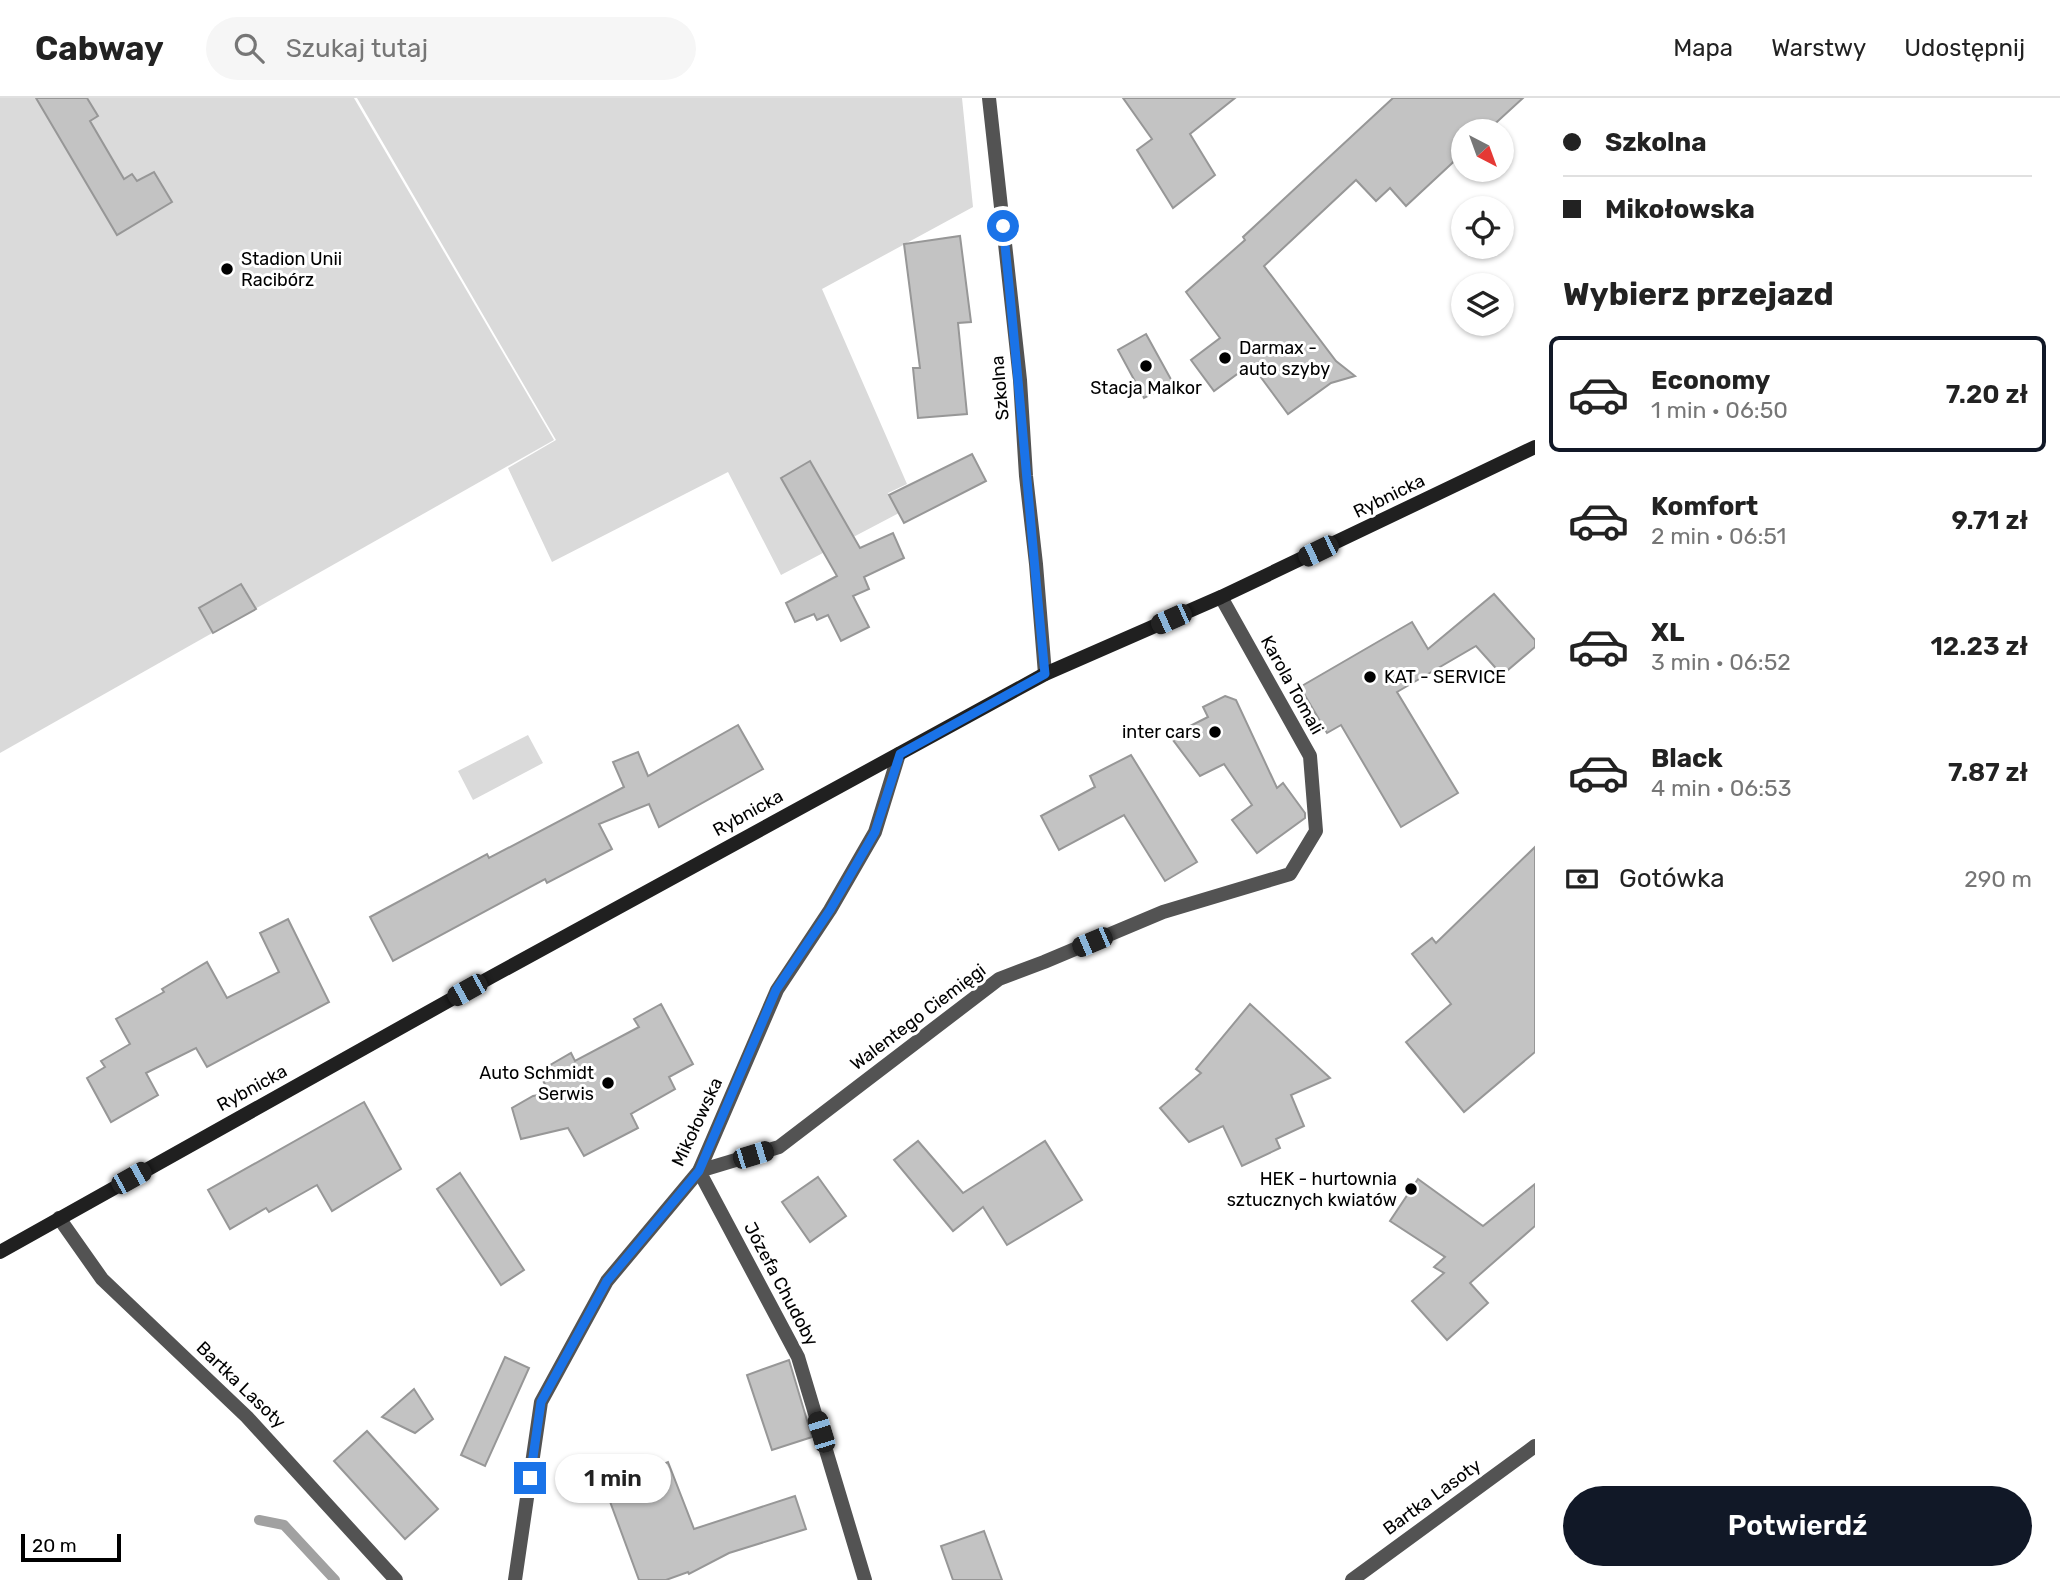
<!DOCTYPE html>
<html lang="pl">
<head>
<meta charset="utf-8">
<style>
  body { margin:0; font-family:Rubik,sans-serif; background:#f6f6f6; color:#222; height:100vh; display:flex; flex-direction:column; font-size:26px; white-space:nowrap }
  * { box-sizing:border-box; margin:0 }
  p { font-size:23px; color:#767676 }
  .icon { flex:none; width:38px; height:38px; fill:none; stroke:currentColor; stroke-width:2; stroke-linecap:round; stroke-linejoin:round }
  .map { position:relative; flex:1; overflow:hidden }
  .side { display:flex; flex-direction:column; background:#fff; width:525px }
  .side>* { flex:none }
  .top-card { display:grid; align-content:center; height:154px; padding:0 28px; background:#fff }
  .needle { width:46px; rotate:139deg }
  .tools { position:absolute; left:1451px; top:21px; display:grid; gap:14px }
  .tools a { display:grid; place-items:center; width:63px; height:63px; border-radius:50%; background:#fff; box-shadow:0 2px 5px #0004; font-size:35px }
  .scale { position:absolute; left:21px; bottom:18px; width:100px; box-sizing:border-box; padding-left:7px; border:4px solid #000; border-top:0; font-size:19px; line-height:24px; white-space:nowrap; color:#000; -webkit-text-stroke:5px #fff; paint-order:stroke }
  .end { position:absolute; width:32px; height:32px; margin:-16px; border:9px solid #1a73e8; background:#fff; box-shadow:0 0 0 4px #fff }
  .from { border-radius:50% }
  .bubble { position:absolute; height:49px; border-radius:24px; background:#fff; box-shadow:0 2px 5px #0004; font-size:23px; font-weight:600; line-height:49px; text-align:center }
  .car { position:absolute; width:21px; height:42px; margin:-21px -10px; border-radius:9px; box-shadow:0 0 5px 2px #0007; background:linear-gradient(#222 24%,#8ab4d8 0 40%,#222 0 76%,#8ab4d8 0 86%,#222 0) }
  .top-card b { display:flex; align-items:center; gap:24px; height:66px; font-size:26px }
  .top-card b+b { border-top:2px solid #e0e0e0 }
  .top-card i { width:18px; height:18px; background:#222 }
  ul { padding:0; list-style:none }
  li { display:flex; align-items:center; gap:21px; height:116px; margin:0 14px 10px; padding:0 14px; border:4px solid transparent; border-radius:10px }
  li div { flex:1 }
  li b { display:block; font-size:26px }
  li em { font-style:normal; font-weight:600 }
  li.on { border-color:#111827 }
  li>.icon { width:63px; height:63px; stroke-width:1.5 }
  h2 { padding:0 28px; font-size:32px; line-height:84px }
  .pay { display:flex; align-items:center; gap:18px; height:77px; padding:0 28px; font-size:26px }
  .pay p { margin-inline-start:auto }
  .action { display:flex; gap:14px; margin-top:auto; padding:14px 28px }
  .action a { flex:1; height:80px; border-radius:42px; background:#111827; color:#fff; font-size:28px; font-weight:600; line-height:80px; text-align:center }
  header { display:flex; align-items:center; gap:42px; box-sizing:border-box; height:98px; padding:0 35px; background:#fff; border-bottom:2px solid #e0e0e0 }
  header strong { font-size:33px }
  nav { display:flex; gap:38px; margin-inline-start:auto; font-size:24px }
  .search { width:490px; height:63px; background:#f6f6f6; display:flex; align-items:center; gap:18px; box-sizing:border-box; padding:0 24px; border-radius:38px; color:#767676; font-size:26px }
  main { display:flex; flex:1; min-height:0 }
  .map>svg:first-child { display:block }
  .green { fill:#dadada }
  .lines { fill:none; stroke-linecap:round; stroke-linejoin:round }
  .stream { stroke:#a1a1a1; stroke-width:10 }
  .building { fill:#c3c3c3; stroke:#979797; stroke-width:2 }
  .street { stroke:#535353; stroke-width:14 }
  .secondary { stroke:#202020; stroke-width:14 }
  .route { stroke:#1a73e8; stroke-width:9 }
  .poi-dot { fill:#000; stroke:#fff; stroke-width:2.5 }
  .labels { text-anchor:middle; stroke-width:6; stroke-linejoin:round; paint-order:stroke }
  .poi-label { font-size:18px; fill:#000; stroke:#fff; text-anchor:start }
  .street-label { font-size:18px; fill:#000; stroke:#fff }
</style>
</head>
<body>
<header>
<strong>Cabway</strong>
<div class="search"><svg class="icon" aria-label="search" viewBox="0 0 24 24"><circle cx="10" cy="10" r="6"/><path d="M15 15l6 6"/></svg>Szukaj tutaj</div>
<nav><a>Mapa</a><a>Warstwy</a><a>Udostępnij</a></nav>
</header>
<main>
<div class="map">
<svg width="1535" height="1482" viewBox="0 0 1535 1482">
  <rect width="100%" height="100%" fill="#fff"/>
  <!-- green -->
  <g class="green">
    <polygon points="0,0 354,0 554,342 0,655"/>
    <polygon points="357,0 962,0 973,109 822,191 907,386 888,395 899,415 781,477 728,374 552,464 508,370 556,342"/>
    <polygon points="528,637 543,665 473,702 458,673"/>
  </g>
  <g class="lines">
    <!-- stream -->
    <polyline class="stream" points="259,1422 284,1427 335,1482"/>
  </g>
  <!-- building -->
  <g class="building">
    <polygon points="36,0 87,0 98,18 90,23 124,81 132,76 137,83 154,74 172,104 117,137"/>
    <polygon points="1123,0 1235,0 1190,36 1215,77 1173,110 1137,52 1152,41"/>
    <polygon points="1393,0 1523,0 1487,33 1463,33 1463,55 1406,108 1390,90 1376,103 1356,82 1264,168 1336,263 1355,278 1331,285 1288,316 1251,266 1214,293 1191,262 1220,240 1186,194 1245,142 1243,139"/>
    <polygon points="960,138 971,224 958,225 967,316 918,320 913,270 920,270 904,146"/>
    <polygon points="1146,236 1173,285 1144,300 1118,252"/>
    <polygon points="972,356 986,383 904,425 889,397"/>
    <polygon points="810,363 860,450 893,435 904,460 864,479 869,491 853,498 869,529 841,543 828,517 817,522 814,516 795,524 786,505 837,478 781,380"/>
    <polygon points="241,486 256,511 213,535 199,510"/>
    <polygon points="1494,496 1535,542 1535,549 1502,577 1476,548 1397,594 1458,695 1401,729 1341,627 1327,635 1300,589 1412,524 1428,551"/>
    <polygon points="1225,598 1236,602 1277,690 1283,685 1305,715 1305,720 1257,755 1232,722 1252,707 1224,666 1200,678 1170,638 1208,619 1203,609"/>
    <polygon points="738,627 763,671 659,729 649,706 599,726 612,751 547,785 545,781 393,863 370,819 487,756 489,760 624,689 613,664 638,654 648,678"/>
    <polygon points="1131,657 1197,764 1165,783 1124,717 1059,752 1041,718 1095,689 1090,678"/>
    <polygon points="1535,749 1535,954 1464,1014 1406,944 1451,906 1412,856 1432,840 1436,845"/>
    <polygon points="288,821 329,904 207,969 196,950 146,975 158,997 111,1024 87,980 105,969 101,963 130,946 116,921 164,894 162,891 207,864 227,900 279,874 260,835"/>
    <polygon points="661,906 693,966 669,979 675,991 631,1016 638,1030 584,1058 568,1030 521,1041 512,1010 533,998 550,995 538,974 571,955 575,963 639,929 634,921"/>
    <polygon points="1250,906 1330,980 1291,997 1304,1028 1276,1041 1280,1050 1242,1068 1223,1028 1189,1044 1160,1010 1201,975 1196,971"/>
    <polygon points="364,1004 401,1071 332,1113 317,1087 269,1114 266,1110 230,1131 208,1092"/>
    <polygon points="918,1043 963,1095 1045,1043 1082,1102 1007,1147 983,1109 953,1133 894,1062"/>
    <polygon points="460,1075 524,1172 501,1187 437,1091"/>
    <polygon points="818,1079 846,1118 810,1144 782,1104"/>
    <polygon points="1418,1081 1483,1128 1535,1086 1535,1128 1470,1185 1488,1205 1447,1242 1412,1203 1444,1175 1434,1169 1445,1159 1390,1123"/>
    <polygon points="505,1259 529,1270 485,1368 461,1357"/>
    <polygon points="789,1262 812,1339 772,1352 747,1277"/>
    <polygon points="414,1291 433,1321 415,1335 382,1319"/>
    <polygon points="367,1333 438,1411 405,1441 334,1363"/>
    <polygon points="668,1364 694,1431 795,1398 806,1431 729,1455 689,1476 688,1474 666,1482 639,1482 605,1390"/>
    <polygon points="984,1433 1002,1482 953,1482 941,1448"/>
  </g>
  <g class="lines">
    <!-- street -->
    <g class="street">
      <polyline points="989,0 1020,282 1026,378 1036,466 1045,576"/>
      <polyline points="59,1120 102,1181 247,1319 396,1482"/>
      <polyline points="515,1482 541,1304 607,1183 699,1073 777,892 830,812 875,734 899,656"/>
      <polyline points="865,1482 798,1259 699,1073 779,1049 999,881 1044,864 1163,814 1290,776 1316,733 1310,658 1221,499"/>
      <polyline points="1352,1482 1535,1348"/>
    </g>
    <!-- secondary -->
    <polyline class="secondary" points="0,1154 491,879 1045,576 1221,499 1535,349"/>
  </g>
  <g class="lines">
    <!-- route -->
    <path class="route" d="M530,1380l11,-76 66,-121 92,-110 77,-181 54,-80 45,-78 25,-78 145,-80c-15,-149 -26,-298 -42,-448"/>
  </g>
  <!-- markers -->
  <g class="poi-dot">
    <circle cx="227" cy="171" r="7"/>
    <circle cx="1225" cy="260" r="7"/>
    <circle cx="1146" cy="268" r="7"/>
    <circle cx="1370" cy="579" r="7"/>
    <circle cx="1215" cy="634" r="7"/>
    <circle cx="608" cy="985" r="7"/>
    <circle cx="1411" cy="1091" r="7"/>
  </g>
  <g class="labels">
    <!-- poi labels -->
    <g class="poi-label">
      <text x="241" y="167">Stadion Unii<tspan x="241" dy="21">Racibórz</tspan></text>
      <text x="1239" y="256">Darmax -<tspan x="1239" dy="21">auto szyby</tspan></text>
      <text x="1146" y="296" text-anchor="middle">Stacja Malkor</text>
      <text x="1384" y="585">KAT - SERVICE</text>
      <text x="1201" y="640" text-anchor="end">inter cars</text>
      <text x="594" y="981" text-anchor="end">Auto Schmidt<tspan x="594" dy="21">Serwis</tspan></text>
      <text x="1397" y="1087" text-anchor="end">HEK - hurtownia<tspan x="1397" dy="21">sztucznych kwiatów</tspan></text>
    </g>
    <!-- street labels -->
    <g class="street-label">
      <text transform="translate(1000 290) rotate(-95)" y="6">Szkolna</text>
      <text transform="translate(1389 398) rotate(-26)" y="6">Rybnicka</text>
      <text transform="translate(1292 587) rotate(61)" y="6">Karola Tomali</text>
      <text transform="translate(748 715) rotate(-29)" y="6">Rybnicka</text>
      <text transform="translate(918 919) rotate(-37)" y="6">Walentego Ciemięgi</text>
      <text transform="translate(252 990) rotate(-29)" y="6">Rybnicka</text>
      <text transform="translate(697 1024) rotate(-65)" y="6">Mikołowska</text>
      <text transform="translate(781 1186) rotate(62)" y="6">Józefa Chudoby</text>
      <text transform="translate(241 1287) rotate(44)" y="6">Bartka Lasoty</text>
      <text transform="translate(1432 1399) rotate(-36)" y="6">Bartka Lasoty</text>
    </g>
  </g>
</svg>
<div class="tools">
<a><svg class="needle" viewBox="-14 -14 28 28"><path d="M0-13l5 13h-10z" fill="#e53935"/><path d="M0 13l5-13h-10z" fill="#767676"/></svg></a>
<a><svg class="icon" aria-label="locate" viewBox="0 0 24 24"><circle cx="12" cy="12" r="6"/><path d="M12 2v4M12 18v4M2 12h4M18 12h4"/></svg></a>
<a><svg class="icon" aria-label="layers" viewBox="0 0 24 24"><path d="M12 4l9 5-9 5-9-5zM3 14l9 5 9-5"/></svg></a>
</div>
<div class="scale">20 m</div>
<i class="end from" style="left:1003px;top:128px"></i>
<i class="end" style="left:530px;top:1380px"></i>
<div class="bubble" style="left:555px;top:1356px;width:116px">1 min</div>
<i class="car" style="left:1318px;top:453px;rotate:244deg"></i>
<i class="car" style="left:1171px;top:521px;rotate:246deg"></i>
<i class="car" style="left:1092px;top:844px;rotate:247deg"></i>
<i class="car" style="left:467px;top:892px;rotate:241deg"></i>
<i class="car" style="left:753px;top:1057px;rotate:73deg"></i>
<i class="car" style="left:131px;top:1080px;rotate:61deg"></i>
<i class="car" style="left:821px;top:1334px;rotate:343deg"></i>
</div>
<section class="side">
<div class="top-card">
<b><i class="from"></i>Szkolna</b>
<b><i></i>Mikołowska</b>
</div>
<h2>Wybierz przejazd</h2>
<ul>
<li class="on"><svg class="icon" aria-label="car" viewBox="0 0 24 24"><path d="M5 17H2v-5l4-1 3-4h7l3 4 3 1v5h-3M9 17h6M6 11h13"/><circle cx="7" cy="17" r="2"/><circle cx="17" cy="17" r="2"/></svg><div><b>Economy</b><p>1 min · 06:50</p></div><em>7.20 zł</em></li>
<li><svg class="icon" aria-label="car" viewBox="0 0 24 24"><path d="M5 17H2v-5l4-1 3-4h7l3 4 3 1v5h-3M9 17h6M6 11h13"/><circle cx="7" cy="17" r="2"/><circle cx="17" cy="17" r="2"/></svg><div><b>Komfort</b><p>2 min · 06:51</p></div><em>9.71 zł</em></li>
<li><svg class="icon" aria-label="car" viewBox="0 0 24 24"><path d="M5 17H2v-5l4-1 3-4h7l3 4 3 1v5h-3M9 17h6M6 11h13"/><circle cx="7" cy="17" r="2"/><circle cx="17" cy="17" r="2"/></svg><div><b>XL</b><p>3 min · 06:52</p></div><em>12.23 zł</em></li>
<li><svg class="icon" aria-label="car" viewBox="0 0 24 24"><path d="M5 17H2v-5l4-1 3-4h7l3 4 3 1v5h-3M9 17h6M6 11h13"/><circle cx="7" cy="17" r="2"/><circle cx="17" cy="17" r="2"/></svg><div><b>Black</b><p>4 min · 06:53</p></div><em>7.87 zł</em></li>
</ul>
<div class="pay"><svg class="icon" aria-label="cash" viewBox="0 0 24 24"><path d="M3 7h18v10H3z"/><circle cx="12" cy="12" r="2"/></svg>Gotówka<p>290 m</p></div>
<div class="action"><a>Potwierdź</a></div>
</section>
</main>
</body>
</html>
